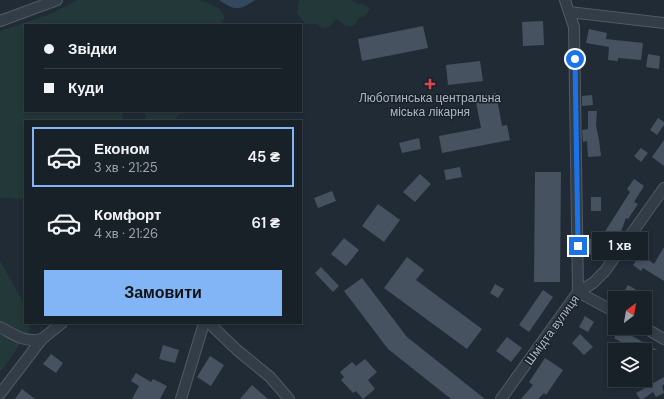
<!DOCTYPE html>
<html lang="uk">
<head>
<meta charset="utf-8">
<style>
  body { margin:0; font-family:"DM Sans",sans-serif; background:#252d34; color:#f1f3f6; height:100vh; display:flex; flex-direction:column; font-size:15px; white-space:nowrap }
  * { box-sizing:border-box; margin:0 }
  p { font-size:13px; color:#9fa3a8 }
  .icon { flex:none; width:22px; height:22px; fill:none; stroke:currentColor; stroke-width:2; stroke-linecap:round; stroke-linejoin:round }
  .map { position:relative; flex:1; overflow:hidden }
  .details { position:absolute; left:24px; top:120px; width:278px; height:204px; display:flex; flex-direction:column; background:#182028; border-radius:0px; box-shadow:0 2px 6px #0003,0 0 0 1px #363e45 }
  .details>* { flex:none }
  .guide { position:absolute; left:24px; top:24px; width:278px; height:88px; border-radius:0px; box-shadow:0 2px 6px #0003,0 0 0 1px #363e45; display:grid; align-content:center; height:88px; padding:0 20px; background:#182028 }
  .needle { width:26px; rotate:31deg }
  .buttons { position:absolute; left:608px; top:291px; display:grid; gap:8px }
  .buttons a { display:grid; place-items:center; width:44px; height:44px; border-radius:0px; background:#182028; box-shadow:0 2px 6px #0003,0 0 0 1px #363e45; font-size:20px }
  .end { position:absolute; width:18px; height:18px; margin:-9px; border:5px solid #1a73e8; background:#fff; box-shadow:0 0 0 2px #fff }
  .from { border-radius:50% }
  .bubble { position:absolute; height:28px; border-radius:0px; background:#182028; box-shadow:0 2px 6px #0003,0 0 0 1px #363e45; font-size:13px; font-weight:600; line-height:28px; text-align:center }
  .guide b { display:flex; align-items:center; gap:14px; height:38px; font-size:15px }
  .guide b+b { border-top:1px solid #363e45 }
  .guide i { width:10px; height:10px; background:#f1f3f6 }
  ul { padding:7px 0 0; list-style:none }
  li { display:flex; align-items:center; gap:12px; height:60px; margin:0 8px 6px; padding:0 12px; border:2px solid transparent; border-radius:0px }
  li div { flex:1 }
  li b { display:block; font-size:15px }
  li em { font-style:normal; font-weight:600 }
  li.selected { border-color:#81b5f5 }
  li>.icon { width:36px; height:36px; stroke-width:1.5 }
  .action { display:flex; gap:8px; margin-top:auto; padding:8px 20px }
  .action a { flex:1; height:46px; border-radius:0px; background:#81b5f5; color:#111; font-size:16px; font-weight:600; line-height:46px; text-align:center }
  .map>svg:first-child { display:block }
  .green { fill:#233838 }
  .water { fill:#34485e }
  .building { fill:#465260 }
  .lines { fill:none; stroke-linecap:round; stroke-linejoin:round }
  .minor-casing { stroke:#515a65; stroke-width:12 }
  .minor { stroke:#333d47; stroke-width:10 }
  .route { stroke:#1a73e8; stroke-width:5 }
  .health-dot { fill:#e0444e; stroke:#19222b; stroke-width:1.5 }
  .labels { text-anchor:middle; stroke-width:3; stroke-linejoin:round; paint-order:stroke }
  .poi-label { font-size:12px; fill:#aeb7c4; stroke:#19222b }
  .street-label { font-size:12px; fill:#aeb7c4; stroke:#19222b }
</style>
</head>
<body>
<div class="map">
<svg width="664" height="399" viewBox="0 0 664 399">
  <rect width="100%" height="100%" fill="#202b36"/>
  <!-- green -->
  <g class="green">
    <polygon points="78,0 200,0 219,8 225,17 220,25 25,25 25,111 122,111 124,121 25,121 25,197 20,199 0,198 0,31 48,15"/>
    <path d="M299,0h52c6,5 11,2 19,8l-4,7 -7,3 -5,8h-8l-10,-7 -7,8 -6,1 -6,-4h-12l-8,-11z"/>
    <polygon points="144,111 190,111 179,115 173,121 147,121"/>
    <polygon points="0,261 25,305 25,323 29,323 30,329 3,369 0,371"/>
  </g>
  <!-- water -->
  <path class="water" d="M219,0h36c-16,11 -20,11 -36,0z"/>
  <!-- building -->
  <g class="building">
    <polygon points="543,21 544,45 523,46 522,22"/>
    <polygon points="423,26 428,48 362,61 358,39"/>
    <polygon points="589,29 607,33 606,39 643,43 641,60 618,58 618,61 608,60 609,47 586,43"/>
    <polygon points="648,54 660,56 659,69 646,67"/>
    <polygon points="480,61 483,81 448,85 446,65"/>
    <polygon points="496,93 502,126 507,125 510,140 442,153 439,136 481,128 475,97"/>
    <polygon points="592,95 593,105 582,106 582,96"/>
    <polygon points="588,111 597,111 596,125 599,140 601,156 588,157 587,141 583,142 582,130 588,129"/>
    <polygon points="658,118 664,122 664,125 657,135 650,130"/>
    <polygon points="419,138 421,149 402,153 399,143"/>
    <polygon points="664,140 664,166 652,157"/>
    <polygon points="641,148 648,153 641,162 634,156"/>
    <polygon points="460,167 462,177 446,180 444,170"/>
    <polygon points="535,172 561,172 560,282 534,282"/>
    <polygon points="420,174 431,184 415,202 403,192"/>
    <polygon points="634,179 644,186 634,202 638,204 628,219 626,218 619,237 608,233 601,257 584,253 588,238 599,241 630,192 627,189"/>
    <polygon points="332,191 336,201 318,208 314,198"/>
    <rect x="591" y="197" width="10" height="14"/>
    <polygon points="378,204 400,220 384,242 362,226"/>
    <polygon points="344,238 359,250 346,266 331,254"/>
    <polygon points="664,247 664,281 643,268 641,271 633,265 641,254 654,264"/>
    <polygon points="407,257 424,270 416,280 482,329 467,349 384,288"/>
    <polygon points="321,267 339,286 333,292 315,273"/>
    <polygon points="362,278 407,337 485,399 451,399 388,349 344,291"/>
    <polygon points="495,284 504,289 498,298 490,293"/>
    <polygon points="628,285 640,292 636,298 620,298"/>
    <polygon points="543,290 553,297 529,332 519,325"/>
    <polygon points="585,316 594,322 588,332 579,327"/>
    <polygon points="620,328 630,328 627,333 657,350 635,350 614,338"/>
    <polygon points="580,334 593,347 584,355 572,343"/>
    <polygon points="507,337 522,348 511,362 496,351"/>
    <polygon points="163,345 179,350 175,363 159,359"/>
    <polygon points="51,354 63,363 56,373 43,364"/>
    <polygon points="210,356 224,365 211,386 197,377"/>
    <polygon points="545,358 563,370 546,395 544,393 538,399 521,399 533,385 529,382"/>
    <polygon points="365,359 377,372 368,380 375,389 363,399 356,391 353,393 341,380 344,377 340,372 352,362 356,366"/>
    <polygon points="136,373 151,382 153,379 167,386 160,399 132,399 139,386 131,381"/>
    <polygon points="664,377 664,384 662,386 664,393 656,397 653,392 643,399 640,399 636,393"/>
    <polygon points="252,385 268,399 240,399"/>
    <polygon points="22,389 35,399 15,399"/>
  </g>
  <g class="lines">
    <defs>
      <g id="minor">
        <polyline points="565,0 574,27 578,292"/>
        <polyline points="569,12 664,23"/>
        <polyline points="0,21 57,0"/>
        <polyline points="578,292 615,312"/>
        <polyline points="209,323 237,350 270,377 289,399"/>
        <path d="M0,327c15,8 24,16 42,12"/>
        <polyline points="645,328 664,339"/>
        <polyline points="0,394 42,339 62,323"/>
        <polyline points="181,399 204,323"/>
        <polyline points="501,399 578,292 593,283 605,271 664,188"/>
      </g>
    </defs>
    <!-- minor casing -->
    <use href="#minor" class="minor-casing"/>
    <!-- minor -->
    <use href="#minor" class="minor"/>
  </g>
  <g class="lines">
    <!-- route -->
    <polyline class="route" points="575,59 578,246"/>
  </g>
  <!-- markers -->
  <path class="health-dot" d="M428 78h4v4h4v4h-4v4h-4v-4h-4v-4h4z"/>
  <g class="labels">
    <!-- poi labels -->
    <g class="poi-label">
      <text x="430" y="102">Люботинська центральна<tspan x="430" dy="14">міська лікарня</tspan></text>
    </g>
    <!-- street labels -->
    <g class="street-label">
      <text transform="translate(552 330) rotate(-54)" y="4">Шмідта вулиця</text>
    </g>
  </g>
</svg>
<div class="buttons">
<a><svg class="needle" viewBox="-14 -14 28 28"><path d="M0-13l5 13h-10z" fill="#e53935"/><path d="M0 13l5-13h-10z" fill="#9fa3a8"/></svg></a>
<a><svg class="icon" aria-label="layers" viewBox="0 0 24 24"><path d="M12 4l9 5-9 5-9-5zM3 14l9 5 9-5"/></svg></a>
</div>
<i class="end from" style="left:575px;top:59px"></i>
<i class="end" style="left:578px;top:246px"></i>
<div class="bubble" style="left:592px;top:232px;width:56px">1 хв</div>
<div class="guide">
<b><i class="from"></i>Звідки</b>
<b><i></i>Куди</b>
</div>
<section class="details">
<ul>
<li class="selected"><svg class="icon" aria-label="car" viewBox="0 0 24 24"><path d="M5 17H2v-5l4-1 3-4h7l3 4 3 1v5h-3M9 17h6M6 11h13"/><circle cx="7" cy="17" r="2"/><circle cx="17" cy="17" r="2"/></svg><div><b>Економ</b><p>3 хв · 21:25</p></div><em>45 ₴</em></li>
<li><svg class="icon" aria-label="car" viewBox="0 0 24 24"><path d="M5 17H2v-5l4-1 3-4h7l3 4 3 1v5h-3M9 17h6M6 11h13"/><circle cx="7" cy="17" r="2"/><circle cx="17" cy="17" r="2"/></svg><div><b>Комфорт</b><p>4 хв · 21:26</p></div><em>61 ₴</em></li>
</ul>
<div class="action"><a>Замовити</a></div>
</section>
</div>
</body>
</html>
